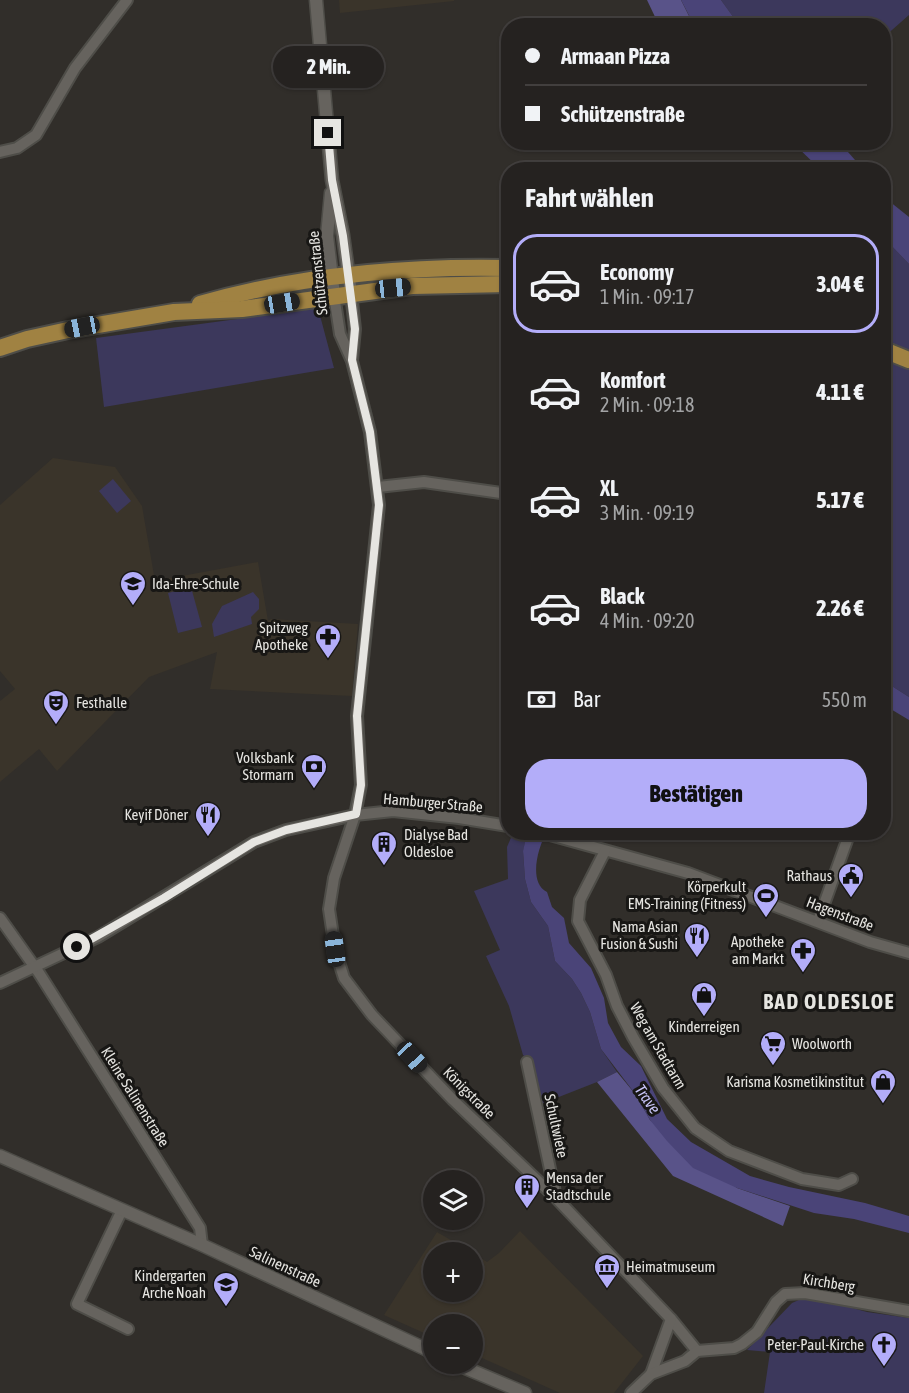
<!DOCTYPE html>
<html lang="de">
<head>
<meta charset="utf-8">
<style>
  body { margin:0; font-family:"Asap Condensed",sans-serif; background:#2d2a29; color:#f1f3f6; height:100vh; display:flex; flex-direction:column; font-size:22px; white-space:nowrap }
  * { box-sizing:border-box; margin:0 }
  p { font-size:20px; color:#a3a4a5 }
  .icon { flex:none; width:33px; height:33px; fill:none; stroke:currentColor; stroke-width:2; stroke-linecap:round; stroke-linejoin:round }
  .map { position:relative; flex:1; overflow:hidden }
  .panel { position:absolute; left:501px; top:162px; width:390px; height:678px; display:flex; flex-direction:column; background:#252220; border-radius:24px; box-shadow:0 2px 4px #0004,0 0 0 2px #423f3e }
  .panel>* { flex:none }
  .top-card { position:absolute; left:501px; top:18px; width:390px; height:132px; border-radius:24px; box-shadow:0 2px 4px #0004,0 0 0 2px #423f3e; display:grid; align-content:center; height:132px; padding:0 24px; background:#252220 }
  .controls { position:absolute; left:423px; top:1170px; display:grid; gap:12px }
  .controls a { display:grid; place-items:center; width:60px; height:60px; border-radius:50%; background:#252220; box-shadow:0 2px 4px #0004,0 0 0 2px #423f3e; font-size:30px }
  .end { position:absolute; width:27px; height:27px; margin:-14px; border:8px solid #e6e5e1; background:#111; box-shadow:0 0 0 3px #111 }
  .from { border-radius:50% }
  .bubble { position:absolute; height:42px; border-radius:21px; background:#252220; box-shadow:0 2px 4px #0004,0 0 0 2px #423f3e; font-size:20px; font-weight:800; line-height:42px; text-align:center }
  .car { position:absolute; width:18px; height:36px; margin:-18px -9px; border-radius:8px; box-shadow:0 0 4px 2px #0007; background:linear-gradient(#222 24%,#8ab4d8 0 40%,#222 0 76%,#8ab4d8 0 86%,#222 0) }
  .top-card b { display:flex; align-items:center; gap:21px; height:57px; font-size:22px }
  .top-card b+b { border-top:2px solid #423f3e }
  .top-card i { width:15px; height:15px; background:#f1f3f6 }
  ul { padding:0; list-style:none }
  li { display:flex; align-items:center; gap:18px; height:99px; margin:0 12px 9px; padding:0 12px; border:3px solid transparent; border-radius:24px }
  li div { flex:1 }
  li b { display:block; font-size:22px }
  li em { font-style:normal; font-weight:800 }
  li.current { border-color:#b3adf9 }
  li>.icon { width:54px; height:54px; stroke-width:1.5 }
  h2 { padding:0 24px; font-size:27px; line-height:72px }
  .pay { display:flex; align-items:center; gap:15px; height:66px; padding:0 24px; font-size:22px }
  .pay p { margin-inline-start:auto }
  .button { display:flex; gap:12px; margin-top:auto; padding:12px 24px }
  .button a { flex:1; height:69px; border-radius:24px; background:#b3adf9; color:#111; font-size:24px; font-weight:800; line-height:69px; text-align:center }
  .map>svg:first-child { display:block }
  .built { fill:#3a342a }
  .green { fill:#3c385c }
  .forest { fill:#595389 }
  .water { fill:#4a4478 }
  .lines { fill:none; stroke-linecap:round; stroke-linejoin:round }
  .minor-casing { stroke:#4e4d48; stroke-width:14 }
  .tertiary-casing { stroke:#4e4d48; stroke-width:15 }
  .primary-casing { stroke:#4e4d48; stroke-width:20 }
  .minor { stroke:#66635e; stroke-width:10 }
  .tertiary { stroke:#66635e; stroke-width:12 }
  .primary { stroke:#a08242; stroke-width:16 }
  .route { stroke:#e6e5e1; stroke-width:8 }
  .labels { text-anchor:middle; stroke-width:6; stroke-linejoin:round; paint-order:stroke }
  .street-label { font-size:15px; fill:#e6e5e1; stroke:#181715 }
  .poi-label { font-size:15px; fill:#e6e5e1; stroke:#181715; text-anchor:end }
  .water-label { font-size:16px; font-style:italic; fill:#c8c5f8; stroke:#181715 }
  .district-label { font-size:21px; font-weight:bold; letter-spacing:1.5px; fill:#e6e5e1; stroke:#181715 }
</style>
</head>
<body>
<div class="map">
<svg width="909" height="1393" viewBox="0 0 909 1393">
  <rect width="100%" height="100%" fill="#312e2a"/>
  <!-- built -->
  <g class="built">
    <polygon points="339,0 454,0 454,1 340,13"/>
    <polygon points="53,458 115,467 142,506 155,581 258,562 268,621 271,619 358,624 352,696 210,689 217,652 149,677 57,771 39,749 0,782 0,701 15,689 0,671 0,505"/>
    <polygon points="520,1231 643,1356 614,1393 560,1393 473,1354 472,1324 434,1324 433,1337 384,1315 437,1232 471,1252 434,1252 434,1292 472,1292 473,1253 487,1262 499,1253"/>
  </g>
  <!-- green -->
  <g class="green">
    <polygon points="721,0 909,0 909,15 884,37 884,26 739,25"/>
    <polygon points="884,238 909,264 909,697 884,681"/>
    <polygon points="318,308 334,368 104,407 96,338"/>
    <polygon points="113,479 131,501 117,513 99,491"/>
    <polygon points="191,587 202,627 178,633 168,593"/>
    <polygon points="253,592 259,599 259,609 251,617 252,624 214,637 212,624 222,606"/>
    <polygon points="513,833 527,833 523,852 525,879 531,902 548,926 555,961 572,979 581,993 590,1012 601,1049 617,1072 597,1082 541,1104 533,1064 523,1055 509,1006 486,956 500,950 474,891 508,879 507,847"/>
    <polygon points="801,1299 827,1301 867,1312 909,1318 909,1393 764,1393 770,1352 747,1350 792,1303"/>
  </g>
  <!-- forest -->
  <g class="forest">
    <polygon points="647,0 681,0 693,24 657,21"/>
    <polygon points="617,1072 636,1095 650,1120 737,1188 790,1206 783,1226 673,1176 597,1082"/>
  </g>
  <!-- water -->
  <g class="water">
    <polygon points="681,0 721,0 739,25 694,25"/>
    <polygon points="793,143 840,143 863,169 820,169"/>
    <polygon points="884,197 909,217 909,264 884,238"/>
    <polygon points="884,681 909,697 909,720 884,705"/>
    <path d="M527,833h19c-8,15 -18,49 1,59l5,15 12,11 5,25 22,25 13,30 4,25 13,24 20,19 26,53 24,23 59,34 39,11 76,16 44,13v17l-55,-14 -40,-6 -77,-25 -44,-20 -26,-27 -17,-21 -14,-25 -35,-46 -11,-37 -9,-19 -9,-14 -17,-18 -7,-35 -17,-24 -6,-23 -2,-28z"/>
  </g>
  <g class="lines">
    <defs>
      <g id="minor">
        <polyline points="0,152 17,148 36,135 75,68 127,0"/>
        <polyline points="351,293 355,329 352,360"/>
        <polyline points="334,295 340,334 352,361 370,432 379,505 357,716 361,785 355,815 334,878 329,909 335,949 344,978 372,1015 453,1100 556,1198 671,1319 697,1351"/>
        <polyline points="378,487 424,482 508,494"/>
        <polyline points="539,832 688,873 870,942 909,953"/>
        <polyline points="605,851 580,900 578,921 606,975 617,1006 633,1037 663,1088 695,1128 729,1151 802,1179 839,1185 852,1179"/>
        <polyline points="0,918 39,973 200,1228 202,1245"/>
        <polyline points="818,921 850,832"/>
        <polyline points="0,983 98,937 254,842 286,830 355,815 393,811 459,818 508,826"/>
        <polyline points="527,1062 556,1197"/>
        <polyline points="122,1210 77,1304 128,1329"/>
        <polyline points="651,1374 671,1319"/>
        <polyline points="631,1393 651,1374 685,1361 697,1351 734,1348 742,1344 757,1332 776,1302 785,1294 805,1293 909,1311"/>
      </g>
      <g id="tertiary">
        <polyline points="316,0 332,180 343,235 351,293"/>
        <polyline points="331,193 327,236 334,295"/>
        <polyline points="0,1156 202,1245 434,1353"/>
        <polyline points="456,1364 525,1393"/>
      </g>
      <g id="primary">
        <path d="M200,304c100,-29 205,-38 308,-36"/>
        <polyline points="0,348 27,339 68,330 174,312 242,309 412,286 508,284"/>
        <polyline points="884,350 909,360"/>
      </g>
    </defs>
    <!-- minor casing -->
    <use href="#minor" class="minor-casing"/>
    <!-- tertiary casing -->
    <use href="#tertiary" class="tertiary-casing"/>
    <!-- primary casing -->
    <use href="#primary" class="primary-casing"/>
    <!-- minor -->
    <use href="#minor" class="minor"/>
    <!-- tertiary -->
    <use href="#tertiary" class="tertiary"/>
    <!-- primary -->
    <use href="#primary" class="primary"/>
  </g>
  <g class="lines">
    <!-- route -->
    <polyline class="route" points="77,947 164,898 254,842 286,830 356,814 361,785 357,716 379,505 370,432 352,360 355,329 343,236 332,180 328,133"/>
  </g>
  <!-- icons -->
  <defs>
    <symbol id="school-pin" viewBox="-11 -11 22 30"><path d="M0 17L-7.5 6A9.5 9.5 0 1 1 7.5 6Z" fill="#b3adf9" stroke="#181715"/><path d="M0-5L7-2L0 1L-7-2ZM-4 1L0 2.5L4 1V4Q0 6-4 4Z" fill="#111"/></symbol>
    <symbol id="pharmacy-pin" viewBox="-11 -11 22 30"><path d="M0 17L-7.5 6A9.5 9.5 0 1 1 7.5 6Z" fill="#b3adf9" stroke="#181715"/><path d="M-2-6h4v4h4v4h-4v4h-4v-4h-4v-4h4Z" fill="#111"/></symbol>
    <symbol id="theatre-pin" viewBox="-11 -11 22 30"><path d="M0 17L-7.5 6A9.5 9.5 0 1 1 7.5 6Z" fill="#b3adf9" stroke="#181715"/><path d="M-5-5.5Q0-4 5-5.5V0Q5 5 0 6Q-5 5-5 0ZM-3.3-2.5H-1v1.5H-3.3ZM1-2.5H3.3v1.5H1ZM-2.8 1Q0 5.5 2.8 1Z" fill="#111"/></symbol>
    <symbol id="bank-pin" viewBox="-11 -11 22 30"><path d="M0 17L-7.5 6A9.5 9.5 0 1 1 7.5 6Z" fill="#b3adf9" stroke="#181715"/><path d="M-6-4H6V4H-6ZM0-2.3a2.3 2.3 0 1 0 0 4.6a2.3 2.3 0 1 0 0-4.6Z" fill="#111"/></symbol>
    <symbol id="restaurant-pin" viewBox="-11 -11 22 30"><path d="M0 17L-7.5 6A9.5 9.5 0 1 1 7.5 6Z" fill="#b3adf9" stroke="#181715"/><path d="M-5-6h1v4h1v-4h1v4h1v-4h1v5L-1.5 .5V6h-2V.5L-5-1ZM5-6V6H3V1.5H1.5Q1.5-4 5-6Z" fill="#111"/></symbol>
    <symbol id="building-pin" viewBox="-11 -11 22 30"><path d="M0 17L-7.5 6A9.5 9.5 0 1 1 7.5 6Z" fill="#b3adf9" stroke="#181715"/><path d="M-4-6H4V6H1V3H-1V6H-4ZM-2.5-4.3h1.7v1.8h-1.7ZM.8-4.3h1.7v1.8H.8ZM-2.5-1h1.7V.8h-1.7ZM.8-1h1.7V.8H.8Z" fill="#111"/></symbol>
    <symbol id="civic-pin" viewBox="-11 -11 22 30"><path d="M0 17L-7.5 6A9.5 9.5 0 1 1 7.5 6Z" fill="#b3adf9" stroke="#181715"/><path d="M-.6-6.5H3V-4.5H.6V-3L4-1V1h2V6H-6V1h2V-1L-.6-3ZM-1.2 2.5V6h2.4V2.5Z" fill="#111"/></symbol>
    <symbol id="stadium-pin" viewBox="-11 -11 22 30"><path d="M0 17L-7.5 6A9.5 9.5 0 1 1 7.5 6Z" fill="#b3adf9" stroke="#181715"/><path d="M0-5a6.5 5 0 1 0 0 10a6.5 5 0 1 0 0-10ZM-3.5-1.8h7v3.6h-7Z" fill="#111"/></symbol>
    <symbol id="shop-pin" viewBox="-11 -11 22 30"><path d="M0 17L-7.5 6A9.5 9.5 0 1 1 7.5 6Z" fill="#b3adf9" stroke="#181715"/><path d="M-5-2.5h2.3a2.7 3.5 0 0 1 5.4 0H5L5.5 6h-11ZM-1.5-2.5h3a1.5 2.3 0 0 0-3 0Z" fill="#111"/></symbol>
    <symbol id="supermarket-pin" viewBox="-11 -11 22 30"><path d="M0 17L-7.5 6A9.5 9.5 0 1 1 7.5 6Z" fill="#b3adf9" stroke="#181715"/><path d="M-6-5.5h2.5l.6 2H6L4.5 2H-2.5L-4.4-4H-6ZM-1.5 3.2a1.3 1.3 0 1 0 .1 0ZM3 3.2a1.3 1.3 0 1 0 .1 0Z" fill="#111"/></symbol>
    <symbol id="museum-pin" viewBox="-11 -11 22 30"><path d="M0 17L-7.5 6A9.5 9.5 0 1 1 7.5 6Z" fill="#b3adf9" stroke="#181715"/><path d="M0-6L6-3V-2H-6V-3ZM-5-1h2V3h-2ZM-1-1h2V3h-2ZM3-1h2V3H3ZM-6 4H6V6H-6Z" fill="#111"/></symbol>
    <symbol id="church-pin" viewBox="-11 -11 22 30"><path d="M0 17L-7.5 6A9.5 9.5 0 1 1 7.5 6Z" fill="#b3adf9" stroke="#181715"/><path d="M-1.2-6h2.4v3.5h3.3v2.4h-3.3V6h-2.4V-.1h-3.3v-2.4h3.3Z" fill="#111"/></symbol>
  </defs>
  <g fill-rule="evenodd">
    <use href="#school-pin" x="118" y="569" width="30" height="40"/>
    <use href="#pharmacy-pin" x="313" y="622" width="30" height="40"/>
    <use href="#theatre-pin" x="41" y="688" width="30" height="40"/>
    <use href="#bank-pin" x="299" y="752" width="30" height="40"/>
    <use href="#restaurant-pin" x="193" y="800" width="30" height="40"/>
    <use href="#building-pin" x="369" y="829" width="30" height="40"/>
    <use href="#civic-pin" x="836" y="861" width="30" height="40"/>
    <use href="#stadium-pin" x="751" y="881" width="30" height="40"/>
    <use href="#restaurant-pin" x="682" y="921" width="30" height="40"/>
    <use href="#pharmacy-pin" x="788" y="936" width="30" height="40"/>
    <use href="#shop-pin" x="689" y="980" width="30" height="40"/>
    <use href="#supermarket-pin" x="758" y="1029" width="30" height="40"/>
    <use href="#shop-pin" x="868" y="1067" width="30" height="40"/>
    <use href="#building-pin" x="512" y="1172" width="30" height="40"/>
    <use href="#museum-pin" x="592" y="1252" width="30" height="40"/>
    <use href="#school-pin" x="211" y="1270" width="30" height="40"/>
    <use href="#church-pin" x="869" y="1330" width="30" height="40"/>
  </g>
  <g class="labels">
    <!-- street labels -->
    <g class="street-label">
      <text transform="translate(318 273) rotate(-96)" y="5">Schützenstraße</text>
      <text transform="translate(433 803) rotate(5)" y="5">Hamburger Straße</text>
      <text transform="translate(840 914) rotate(21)" y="5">Hagenstraße</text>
      <text transform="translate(658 1046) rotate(60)" y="5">Weg am Stadtarm</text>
      <text transform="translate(469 1093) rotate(45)" y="5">Königstraße</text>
      <text transform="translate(135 1097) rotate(58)" y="5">Kleine Salinenstraße</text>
      <text transform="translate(556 1126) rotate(78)" y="5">Schultwiete</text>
      <text transform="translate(285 1267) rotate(25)" y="5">Salinenstraße</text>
      <text transform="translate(829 1283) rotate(9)" y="5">Kirchberg</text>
    </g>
    <!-- poi labels -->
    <g class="poi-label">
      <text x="152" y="589" text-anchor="start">Ida-Ehre-Schule</text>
      <text x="308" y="633">Spitzweg<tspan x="308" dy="17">Apotheke</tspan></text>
      <text x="76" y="708" text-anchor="start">Festhalle</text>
      <text x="294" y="763">Volksbank<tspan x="294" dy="17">Stormarn</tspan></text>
      <text x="188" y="820">Keyif Döner</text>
      <text x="404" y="840" text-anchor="start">Dialyse Bad<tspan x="404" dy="17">Oldesloe</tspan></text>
      <text x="832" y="881">Rathaus</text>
      <text x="746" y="892">Körperkult<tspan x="746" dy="17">EMS-Training (Fitness)</tspan></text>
      <text x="678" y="932">Nama Asian<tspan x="678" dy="17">Fusion &amp; Sushi</tspan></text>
      <text x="784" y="947">Apotheke<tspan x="784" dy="17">am Markt</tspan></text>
      <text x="704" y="1032" text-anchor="middle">Kinderreigen</text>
      <text x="792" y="1049" text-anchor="start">Woolworth</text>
      <text x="864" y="1087">Karisma Kosmetikinstitut</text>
      <text x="546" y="1183" text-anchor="start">Mensa der<tspan x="546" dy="17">Stadtschule</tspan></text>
      <text x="626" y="1272" text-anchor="start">Heimatmuseum</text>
      <text x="206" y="1281">Kindergarten<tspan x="206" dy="17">Arche Noah</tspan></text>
      <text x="864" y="1350">Peter-Paul-Kirche</text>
    </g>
    <!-- water labels -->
    <g class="water-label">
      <text transform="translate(648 1099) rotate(55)" y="6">Trave</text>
    </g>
    <!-- district labels -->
    <g class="district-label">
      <text x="829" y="1009">BAD OLDESLOE</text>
    </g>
  </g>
</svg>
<div class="controls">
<a><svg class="icon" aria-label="layers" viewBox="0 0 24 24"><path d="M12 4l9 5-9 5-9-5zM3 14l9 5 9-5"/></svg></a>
<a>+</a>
<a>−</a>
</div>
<i class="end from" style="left:77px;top:947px"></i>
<i class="end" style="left:328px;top:133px"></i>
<div class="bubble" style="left:273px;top:46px;width:111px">2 Min.</div>
<i class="car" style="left:393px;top:288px;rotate:84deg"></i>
<i class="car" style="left:282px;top:303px;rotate:81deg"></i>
<i class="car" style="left:82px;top:327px;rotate:259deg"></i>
<i class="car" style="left:335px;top:949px;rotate:352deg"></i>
<i class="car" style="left:412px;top:1057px;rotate:137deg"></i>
<div class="top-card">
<b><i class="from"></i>Armaan Pizza</b>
<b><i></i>Schützenstraße</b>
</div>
<section class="panel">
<h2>Fahrt wählen</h2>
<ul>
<li class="current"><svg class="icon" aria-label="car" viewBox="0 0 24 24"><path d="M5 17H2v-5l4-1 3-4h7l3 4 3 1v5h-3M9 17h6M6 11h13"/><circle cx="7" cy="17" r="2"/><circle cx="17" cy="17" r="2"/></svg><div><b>Economy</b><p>1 Min. · 09:17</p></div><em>3.04 €</em></li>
<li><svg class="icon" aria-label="car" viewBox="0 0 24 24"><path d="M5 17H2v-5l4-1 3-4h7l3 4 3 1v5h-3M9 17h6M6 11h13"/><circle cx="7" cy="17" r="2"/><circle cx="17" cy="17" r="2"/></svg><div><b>Komfort</b><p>2 Min. · 09:18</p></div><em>4.11 €</em></li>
<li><svg class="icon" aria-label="car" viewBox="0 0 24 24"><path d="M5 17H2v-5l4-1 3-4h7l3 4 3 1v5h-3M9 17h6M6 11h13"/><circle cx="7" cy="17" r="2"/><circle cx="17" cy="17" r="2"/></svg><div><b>XL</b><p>3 Min. · 09:19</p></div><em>5.17 €</em></li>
<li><svg class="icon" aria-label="car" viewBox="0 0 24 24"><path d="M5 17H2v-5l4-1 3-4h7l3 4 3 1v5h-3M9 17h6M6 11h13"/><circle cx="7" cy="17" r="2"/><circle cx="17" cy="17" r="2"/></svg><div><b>Black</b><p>4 Min. · 09:20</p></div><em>2.26 €</em></li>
</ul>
<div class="pay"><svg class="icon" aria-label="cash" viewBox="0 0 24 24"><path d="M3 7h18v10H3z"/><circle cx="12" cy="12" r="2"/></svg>Bar<p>550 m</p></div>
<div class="button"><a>Bestätigen</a></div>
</section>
</div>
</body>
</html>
